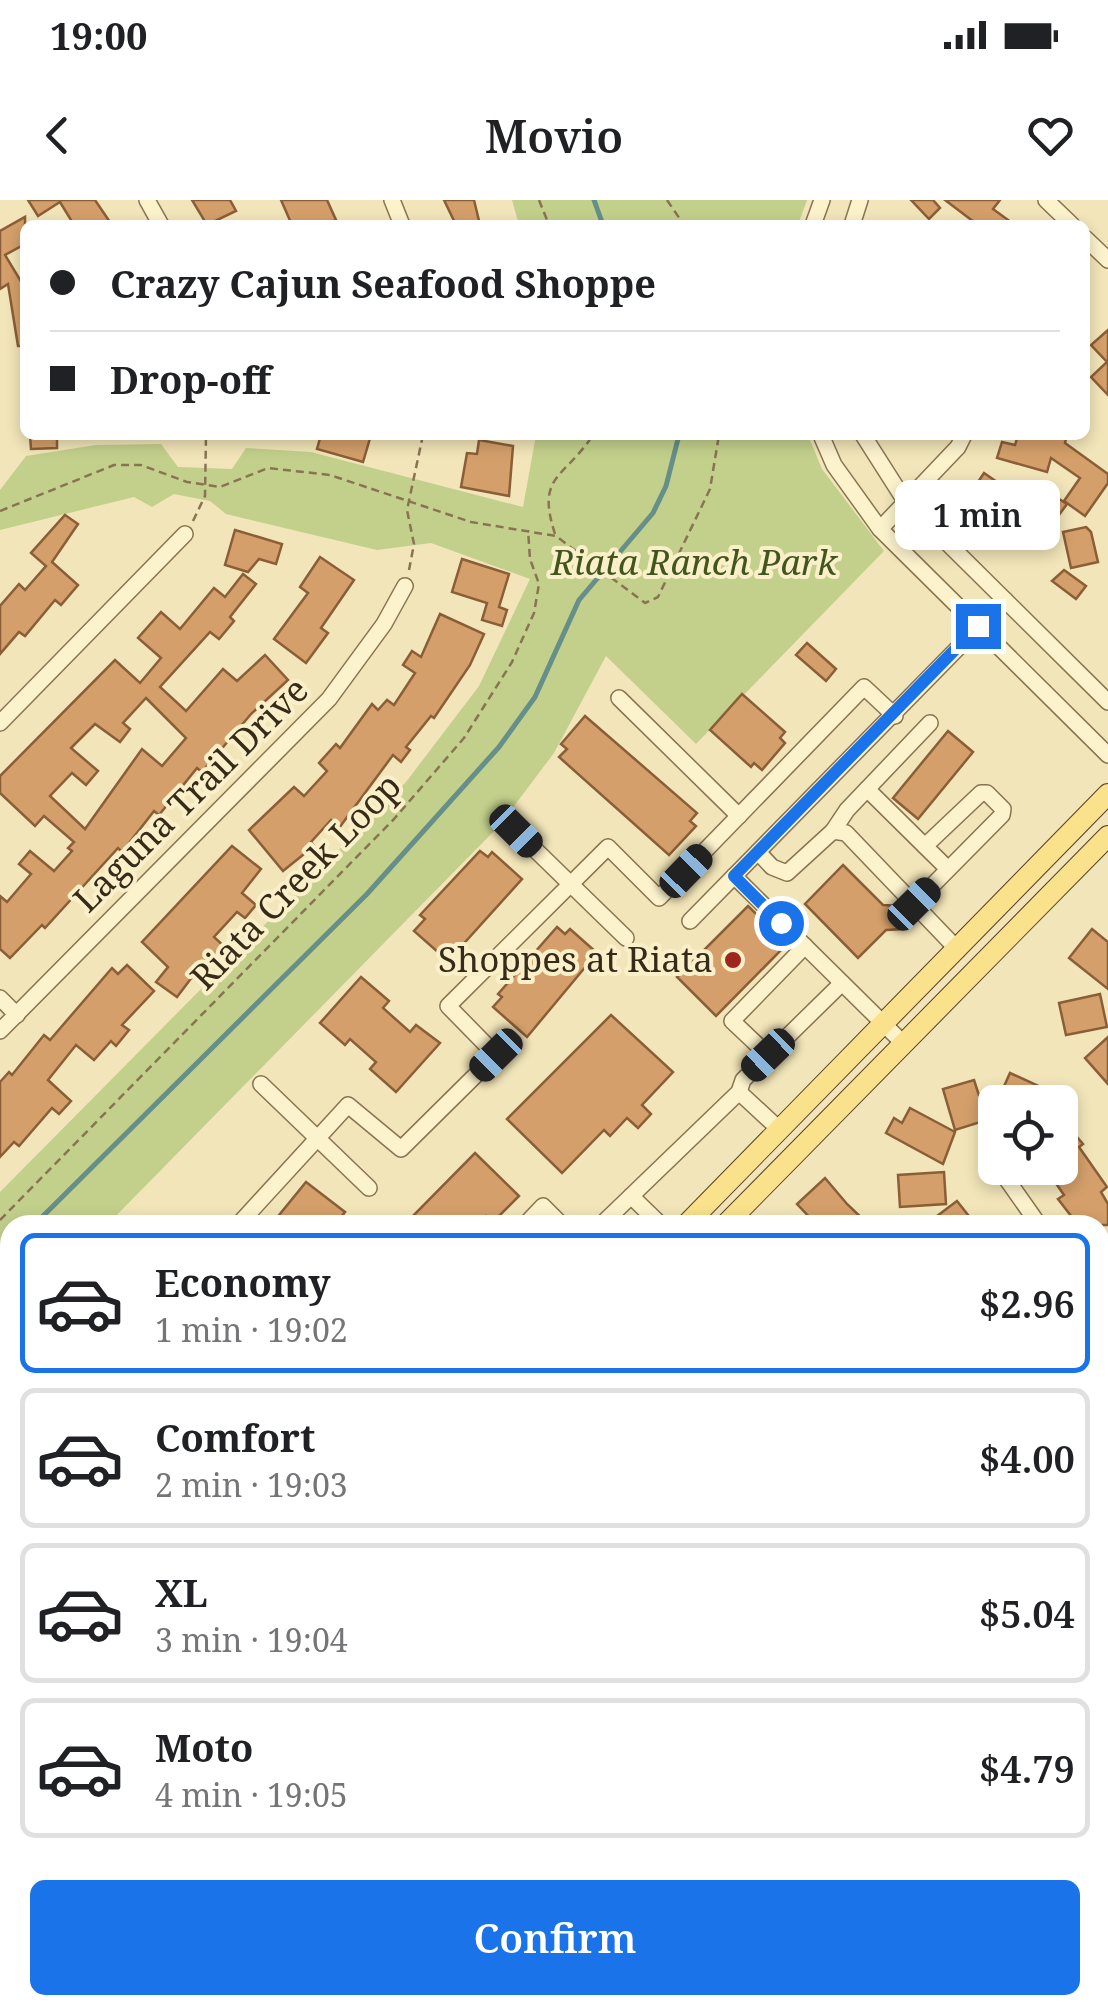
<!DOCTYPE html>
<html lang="en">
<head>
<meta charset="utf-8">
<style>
  body { margin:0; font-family:"Noto Serif",serif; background:#f2f2f2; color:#202124; height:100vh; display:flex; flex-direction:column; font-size:38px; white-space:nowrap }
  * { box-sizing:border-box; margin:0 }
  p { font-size:32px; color:#757577 }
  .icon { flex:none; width:55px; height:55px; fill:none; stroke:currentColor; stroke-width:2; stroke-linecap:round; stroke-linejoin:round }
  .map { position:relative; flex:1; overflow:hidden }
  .side { position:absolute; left:0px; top:1015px; width:1110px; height:800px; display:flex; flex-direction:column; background:#fff; border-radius:30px 30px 0 0; box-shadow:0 5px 15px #0003 }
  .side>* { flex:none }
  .top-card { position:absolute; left:20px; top:20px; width:1070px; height:220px; border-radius:15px; box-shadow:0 5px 15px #0003; display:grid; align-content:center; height:220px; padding:0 30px; background:#fff }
  .fabs { position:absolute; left:978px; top:885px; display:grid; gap:20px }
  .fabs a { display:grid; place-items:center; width:100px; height:100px; border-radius:15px; background:#fff; box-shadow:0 5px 15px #0003; font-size:50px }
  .end { position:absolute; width:45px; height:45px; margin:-22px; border:12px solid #1a73e8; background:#fff; box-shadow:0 0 0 5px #fff }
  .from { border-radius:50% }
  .bubble { position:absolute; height:70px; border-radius:15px; background:#fff; box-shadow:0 5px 15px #0003; font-size:32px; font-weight:600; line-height:70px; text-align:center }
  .car { position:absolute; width:30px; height:60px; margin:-30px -15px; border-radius:12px; box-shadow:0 0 8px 2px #0007; background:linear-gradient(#222 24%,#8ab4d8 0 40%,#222 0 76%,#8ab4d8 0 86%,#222 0) }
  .top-card b { display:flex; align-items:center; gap:35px; height:95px; font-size:38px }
  .top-card b+b { border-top:2px solid #e0e0e0 }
  .top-card i { width:25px; height:25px; background:#202124 }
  ul { padding:18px 0 0; list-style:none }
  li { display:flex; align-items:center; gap:30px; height:140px; margin:0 20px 15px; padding:0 10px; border:5px solid #e0e0e0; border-radius:15px }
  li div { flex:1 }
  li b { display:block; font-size:38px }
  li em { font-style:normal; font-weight:600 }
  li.selected { border-color:#1a73e8 }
  li>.icon { width:90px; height:90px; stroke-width:1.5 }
  .action { display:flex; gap:20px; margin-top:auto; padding:20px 30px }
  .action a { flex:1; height:115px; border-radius:15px; background:#1a73e8; color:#fff; font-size:40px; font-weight:600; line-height:115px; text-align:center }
  .status { display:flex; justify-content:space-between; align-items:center; height:70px; padding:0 50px; background:#fff; direction:ltr }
  .status svg { height:28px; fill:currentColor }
  header { display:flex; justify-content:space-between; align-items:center; height:130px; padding:0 30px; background:#fff; font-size:45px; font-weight:600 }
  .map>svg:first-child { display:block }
  .green { fill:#c3d08c }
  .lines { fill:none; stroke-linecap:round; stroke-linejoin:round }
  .stream { stroke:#658f88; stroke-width:5 }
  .building { fill:#d49f6a; stroke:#8a5e36; stroke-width:2.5; fill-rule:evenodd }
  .minor-casing { stroke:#897452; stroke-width:18 }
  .major-casing { stroke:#564128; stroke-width:22 }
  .path { stroke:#897452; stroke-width:2.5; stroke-dasharray:8 5; stroke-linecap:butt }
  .minor { stroke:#fcf2cc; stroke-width:15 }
  .major { stroke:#fae18b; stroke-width:20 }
  .route { stroke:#1a73e8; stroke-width:12 }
  .poi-dot { fill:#9e261d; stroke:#f9efc9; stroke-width:4 }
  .labels { text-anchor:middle; stroke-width:8; stroke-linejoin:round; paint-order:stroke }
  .park-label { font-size:35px; font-style:italic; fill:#42551d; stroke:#f9efc9 }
  .street-label { font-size:35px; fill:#362a19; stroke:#f9efc9 }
  .poi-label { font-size:35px; fill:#362a19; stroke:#f9efc9; text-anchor:end }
</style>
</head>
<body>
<div class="status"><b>19:00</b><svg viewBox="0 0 49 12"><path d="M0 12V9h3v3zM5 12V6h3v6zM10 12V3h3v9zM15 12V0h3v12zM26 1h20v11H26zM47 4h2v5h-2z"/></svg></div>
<header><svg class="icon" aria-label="back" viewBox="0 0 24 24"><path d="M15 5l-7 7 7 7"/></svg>Movio<svg class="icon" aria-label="heart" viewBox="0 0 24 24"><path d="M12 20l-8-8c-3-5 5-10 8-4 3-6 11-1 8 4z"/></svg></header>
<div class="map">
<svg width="1108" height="1815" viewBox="0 0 1108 1815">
  <rect width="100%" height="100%" fill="#f2e5b9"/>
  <!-- green -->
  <g class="green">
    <polygon points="512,0 807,0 798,25 519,25"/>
    <polygon points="536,235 808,235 822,269 884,351 696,544 606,456 554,553 499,626 107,1025 10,1025 10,1123 0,1133 0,992 406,582 479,486 530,379 431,343 377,350 226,314 210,301 174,294 152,307 134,297 0,330 0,290 26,256 96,245 161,244 178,267 232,269 246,248 311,252 523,307"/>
    <polygon points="1108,1508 1108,1594 1100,1597 1100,1511"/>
    <polygon points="250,1805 497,1805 468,1815 221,1815"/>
  </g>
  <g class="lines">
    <!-- stream -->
    <g class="stream">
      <polyline points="594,0 603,25"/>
      <polyline points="34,1025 367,694 499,547 535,497 579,400 653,313 666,286 679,235"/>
      <polyline points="0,1059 10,1049"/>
    </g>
  </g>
  <!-- building -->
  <g class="building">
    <polygon points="28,0 95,0 112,25 74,25 60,2 38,16"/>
    <polygon points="192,0 230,0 236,11 207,25"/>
    <polygon points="281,0 327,0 336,20 325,25 292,25"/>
    <polygon points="444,0 474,0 480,25 456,25"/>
    <polygon points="911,0 933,0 940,8 929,19"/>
    <polygon points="945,0 1000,0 993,9 1015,25 978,25"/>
    <polygon points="25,17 25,44 5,55 25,88 25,146 18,146 8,84 0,89 0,31"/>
    <polygon points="1108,130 1108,195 1091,177 1107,162 1091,145"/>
    <polygon points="30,235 57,235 57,248 31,249"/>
    <polygon points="321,235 371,235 363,262 317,249"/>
    <polygon points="1018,235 1066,239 1065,243 1108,274 1108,283 1085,316 1064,301 1080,278 1051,258 1047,272 997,258 1002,242 1015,245"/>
    <polygon points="479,240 513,246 509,296 461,287 467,253 477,254"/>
    <polygon points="984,273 1016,295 1024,284 1038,294 1028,309 1019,303 1012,310 996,333 979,322 983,316 964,303"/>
    <polygon points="1053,295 1067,304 1056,319 1042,309"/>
    <polygon points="65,315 78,324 52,362 78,385 61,405 55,400 25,436 19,432 0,454 0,406 19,384 25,390 46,366 31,353"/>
    <polygon points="1086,327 1091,332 1098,362 1071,368 1063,332"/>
    <polygon points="235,330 282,344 276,364 259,359 248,372 225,365"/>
    <polygon points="320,357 354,380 321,428 328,433 306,463 274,439 308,393 300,387"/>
    <polygon points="462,359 509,374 499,407 507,410 502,426 482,420 487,403 452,392"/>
    <polygon points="1064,370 1086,386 1076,399 1052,381"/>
    <path d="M243,374l13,10 -26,33 4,4 -15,18 -9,-7 -50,55 26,24 37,-42 14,12 28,-26 23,25 -37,34 -49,58 -5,-4 -38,47 -5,-4 -32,41 -4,-4 -73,80 -3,-3 -32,33 -10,-9v-53l7,6 24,-28 -12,-10 11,-13 24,20 18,-20 -4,-3 6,-6 -30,-26 -9,10 -35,-33v-17l115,-116 25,23 21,-25 -23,-20 23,-26 19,17 34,-41 11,9zM146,498l40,40 -24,28 -20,-17 -57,80 -35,-33 22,-23 14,12 12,-14 -27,-23 24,-24 25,18 10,-13 -7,-6z"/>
    <polygon points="440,414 484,434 470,465 434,518 431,516 406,547 410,550 401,562 393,555 339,628 331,620 311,642 314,646 283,671 249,630 294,587 304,596 327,571 319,563 336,544 340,548 372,504 378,510 387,500 394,505 415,473 403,465 412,451 421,457"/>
    <polygon points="807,443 836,469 826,481 796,455"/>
    <polygon points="742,494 785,532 780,538 785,543 762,570 754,563 751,567 710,530"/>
    <polygon points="585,516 697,613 690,621 696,626 669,655 559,557 567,549 561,544"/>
    <polygon points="948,531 973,552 918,619 893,598"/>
    <polygon points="232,646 261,669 242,693 256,705 245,718 237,712 214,737 227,749 215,762 208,756 177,797 156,782 168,767 142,742"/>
    <polygon points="480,651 488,657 492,652 522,679 448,761 414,731 425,719 420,715"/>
    <polygon points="843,665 883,705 901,706 906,712 904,729 886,730 858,758 805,704"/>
    <polygon points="748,706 787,744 716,816 677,777"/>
    <polygon points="557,727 565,734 570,729 597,753 527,837 493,807 502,797 498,794"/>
    <polygon points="1092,729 1108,742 1108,789 1069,758"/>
    <polygon points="127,765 154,791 122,825 129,830 116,846 111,841 94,860 76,845 48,880 71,901 59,914 52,908 19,946 14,942 0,957 0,882 9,872 12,875 44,835 50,840 112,768 118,774"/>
    <polygon points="361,777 389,801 383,808 410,832 416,825 440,843 396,892 370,869 376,862 350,839 345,845 320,823"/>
    <polygon points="1100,794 1107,827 1066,835 1059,803"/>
    <polygon points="611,815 673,872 642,905 651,914 638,928 627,918 610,936 604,930 562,973 507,919"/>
    <polygon points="1108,837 1108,884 1085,858"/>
    <polygon points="1010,873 1041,887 1034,902 997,902"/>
    <polygon points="974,880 987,920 955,930 943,889"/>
    <polygon points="910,908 955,932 943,964 886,933 894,918 902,923"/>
    <polygon points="1060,917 1083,944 1079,947 1107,987 1101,992 1108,1004 1108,1025 1078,1025 1058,999 1064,995 1055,982 1063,977"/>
    <polygon points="475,953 519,996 493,1022 486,1016 477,1025 404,1025"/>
    <polygon points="944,972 946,1004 900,1007 898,975"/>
    <polygon points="825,978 847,1004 869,1025 817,1025 797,1004"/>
    <polygon points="306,982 345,1012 335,1025 271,1025"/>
    <polygon points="957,1001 976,1025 925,1025"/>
  </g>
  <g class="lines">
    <defs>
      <g id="minor">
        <polyline points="147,0 161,25"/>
        <polyline points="392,0 402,25"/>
        <polyline points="1046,0 1072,25"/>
        <polyline points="813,25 822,0"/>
        <polyline points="852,25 860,0"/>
        <polyline points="1085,38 1108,60"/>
        <polyline points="821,235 834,265 880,329 1108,555"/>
        <polyline points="863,235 905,301 1108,502"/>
        <polyline points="880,329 958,247 964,235"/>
        <polyline points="619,498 739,616"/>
        <polyline points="0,523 185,334"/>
        <polyline points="867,589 948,669"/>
        <polyline points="516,631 626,738"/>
        <polyline points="833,631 847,610 930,523"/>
        <polyline points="758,652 772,667 787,673 833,631 846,633 958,750"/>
        <polyline points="734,676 904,844"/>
        <polyline points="914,704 1002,615 1003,609 987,593 981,593 925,646"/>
        <polyline points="690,721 1005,400"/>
        <polyline points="0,798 17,815"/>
        <polyline points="0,831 329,499 384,424 405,386"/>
        <polyline points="768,855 732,821 805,746"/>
        <polyline points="261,884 369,988"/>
        <polyline points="739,892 743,880 842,783"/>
        <polyline points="1001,971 1039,1025"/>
        <polyline points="631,996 661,1025"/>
        <polyline points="238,1025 348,905 401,949 496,855 448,806 608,647 659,698 864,487 895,516"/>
        <polyline points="525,1025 543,1006 562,1025"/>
        <polyline points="601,1025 739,892 780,930"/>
        <polyline points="1100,1146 1108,1167"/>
        <polyline points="1100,1186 1108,1183"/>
        <polyline points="0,1237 10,1247"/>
        <polyline points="0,1438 10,1448"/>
        <polyline points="0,1630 10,1620"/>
        <polyline points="1100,1707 1108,1704"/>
        <polyline points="0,1786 10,1795"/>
        <polyline points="896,1805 900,1815"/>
        <polyline points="56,1815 66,1805"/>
        <polyline points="788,1815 815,1805"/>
      </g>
      <g id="major">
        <polyline points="686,1025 1108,594"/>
        <polyline points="725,1025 1108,636"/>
        <polyline points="0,1713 10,1704"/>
        <polyline points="0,1756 10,1746"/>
      </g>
    </defs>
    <!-- minor casing -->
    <use href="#minor" class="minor-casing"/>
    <!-- major casing -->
    <use href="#major" class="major-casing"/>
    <!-- path -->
    <g class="path">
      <polyline points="539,0 549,25"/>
      <polyline points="667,0 684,25"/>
      <polyline points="0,311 114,265 141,265 187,282 220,287 268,268 330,275 471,322 556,336 645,403 658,397 710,289 719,235"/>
      <polyline points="193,321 205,296 206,235"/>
      <path d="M555,334c-19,-59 8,-54 38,-99"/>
      <polyline points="409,370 414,344 407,310 423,235"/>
      <polyline points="0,1020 394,619 464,538 512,462 534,413 539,384 530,359 528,330"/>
    </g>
    <!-- minor -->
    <use href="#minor" class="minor"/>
    <!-- major -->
    <use href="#major" class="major"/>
  </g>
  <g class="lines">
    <!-- route -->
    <polyline class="route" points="781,723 734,676 978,426"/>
  </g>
  <!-- markers -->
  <circle class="poi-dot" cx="733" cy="760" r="10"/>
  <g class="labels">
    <!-- park labels -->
    <g class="park-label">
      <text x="694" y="375">Riata Ranch Park</text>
    </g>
    <!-- street labels -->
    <g class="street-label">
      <text transform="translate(191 595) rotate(-45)" y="12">Laguna Trail Drive</text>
      <text transform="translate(296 682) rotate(-46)" y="12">Riata Creek Loop</text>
    </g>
    <!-- poi labels -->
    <g class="poi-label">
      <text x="713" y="772">Shoppes at Riata</text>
    </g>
  </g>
</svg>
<div class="fabs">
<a><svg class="icon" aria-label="locate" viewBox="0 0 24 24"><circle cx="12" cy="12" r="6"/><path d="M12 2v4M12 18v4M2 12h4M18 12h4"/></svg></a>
</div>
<i class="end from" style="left:781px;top:723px"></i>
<i class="end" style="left:978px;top:426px"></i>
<div class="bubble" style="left:895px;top:280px;width:165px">1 min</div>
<i class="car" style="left:516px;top:631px;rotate:135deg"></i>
<i class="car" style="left:686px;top:671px;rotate:44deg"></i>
<i class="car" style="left:914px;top:704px;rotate:45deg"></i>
<i class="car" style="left:496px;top:855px;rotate:225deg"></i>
<i class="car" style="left:768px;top:855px;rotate:226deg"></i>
<div class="top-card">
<b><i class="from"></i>Crazy Cajun Seafood Shoppe</b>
<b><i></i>Drop-off</b>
</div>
<section class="side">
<ul>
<li class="selected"><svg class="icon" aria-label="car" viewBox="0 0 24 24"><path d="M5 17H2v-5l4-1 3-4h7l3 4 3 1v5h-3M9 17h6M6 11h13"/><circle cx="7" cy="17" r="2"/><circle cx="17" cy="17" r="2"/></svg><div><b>Economy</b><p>1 min · 19:02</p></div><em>$2.96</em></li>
<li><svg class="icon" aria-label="car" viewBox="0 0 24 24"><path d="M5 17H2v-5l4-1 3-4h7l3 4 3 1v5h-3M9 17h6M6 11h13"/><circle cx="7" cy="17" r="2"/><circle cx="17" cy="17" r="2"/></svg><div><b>Comfort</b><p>2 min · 19:03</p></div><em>$4.00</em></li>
<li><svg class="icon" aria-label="car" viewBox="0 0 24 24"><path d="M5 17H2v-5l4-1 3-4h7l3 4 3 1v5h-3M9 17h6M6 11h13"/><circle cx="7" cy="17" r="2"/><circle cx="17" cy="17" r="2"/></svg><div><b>XL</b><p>3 min · 19:04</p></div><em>$5.04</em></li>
<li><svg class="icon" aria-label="car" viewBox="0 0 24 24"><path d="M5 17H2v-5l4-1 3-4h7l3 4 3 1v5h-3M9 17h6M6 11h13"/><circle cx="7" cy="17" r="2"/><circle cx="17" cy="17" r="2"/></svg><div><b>Moto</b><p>4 min · 19:05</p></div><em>$4.79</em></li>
</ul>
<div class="action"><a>Confirm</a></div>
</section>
</div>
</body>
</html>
